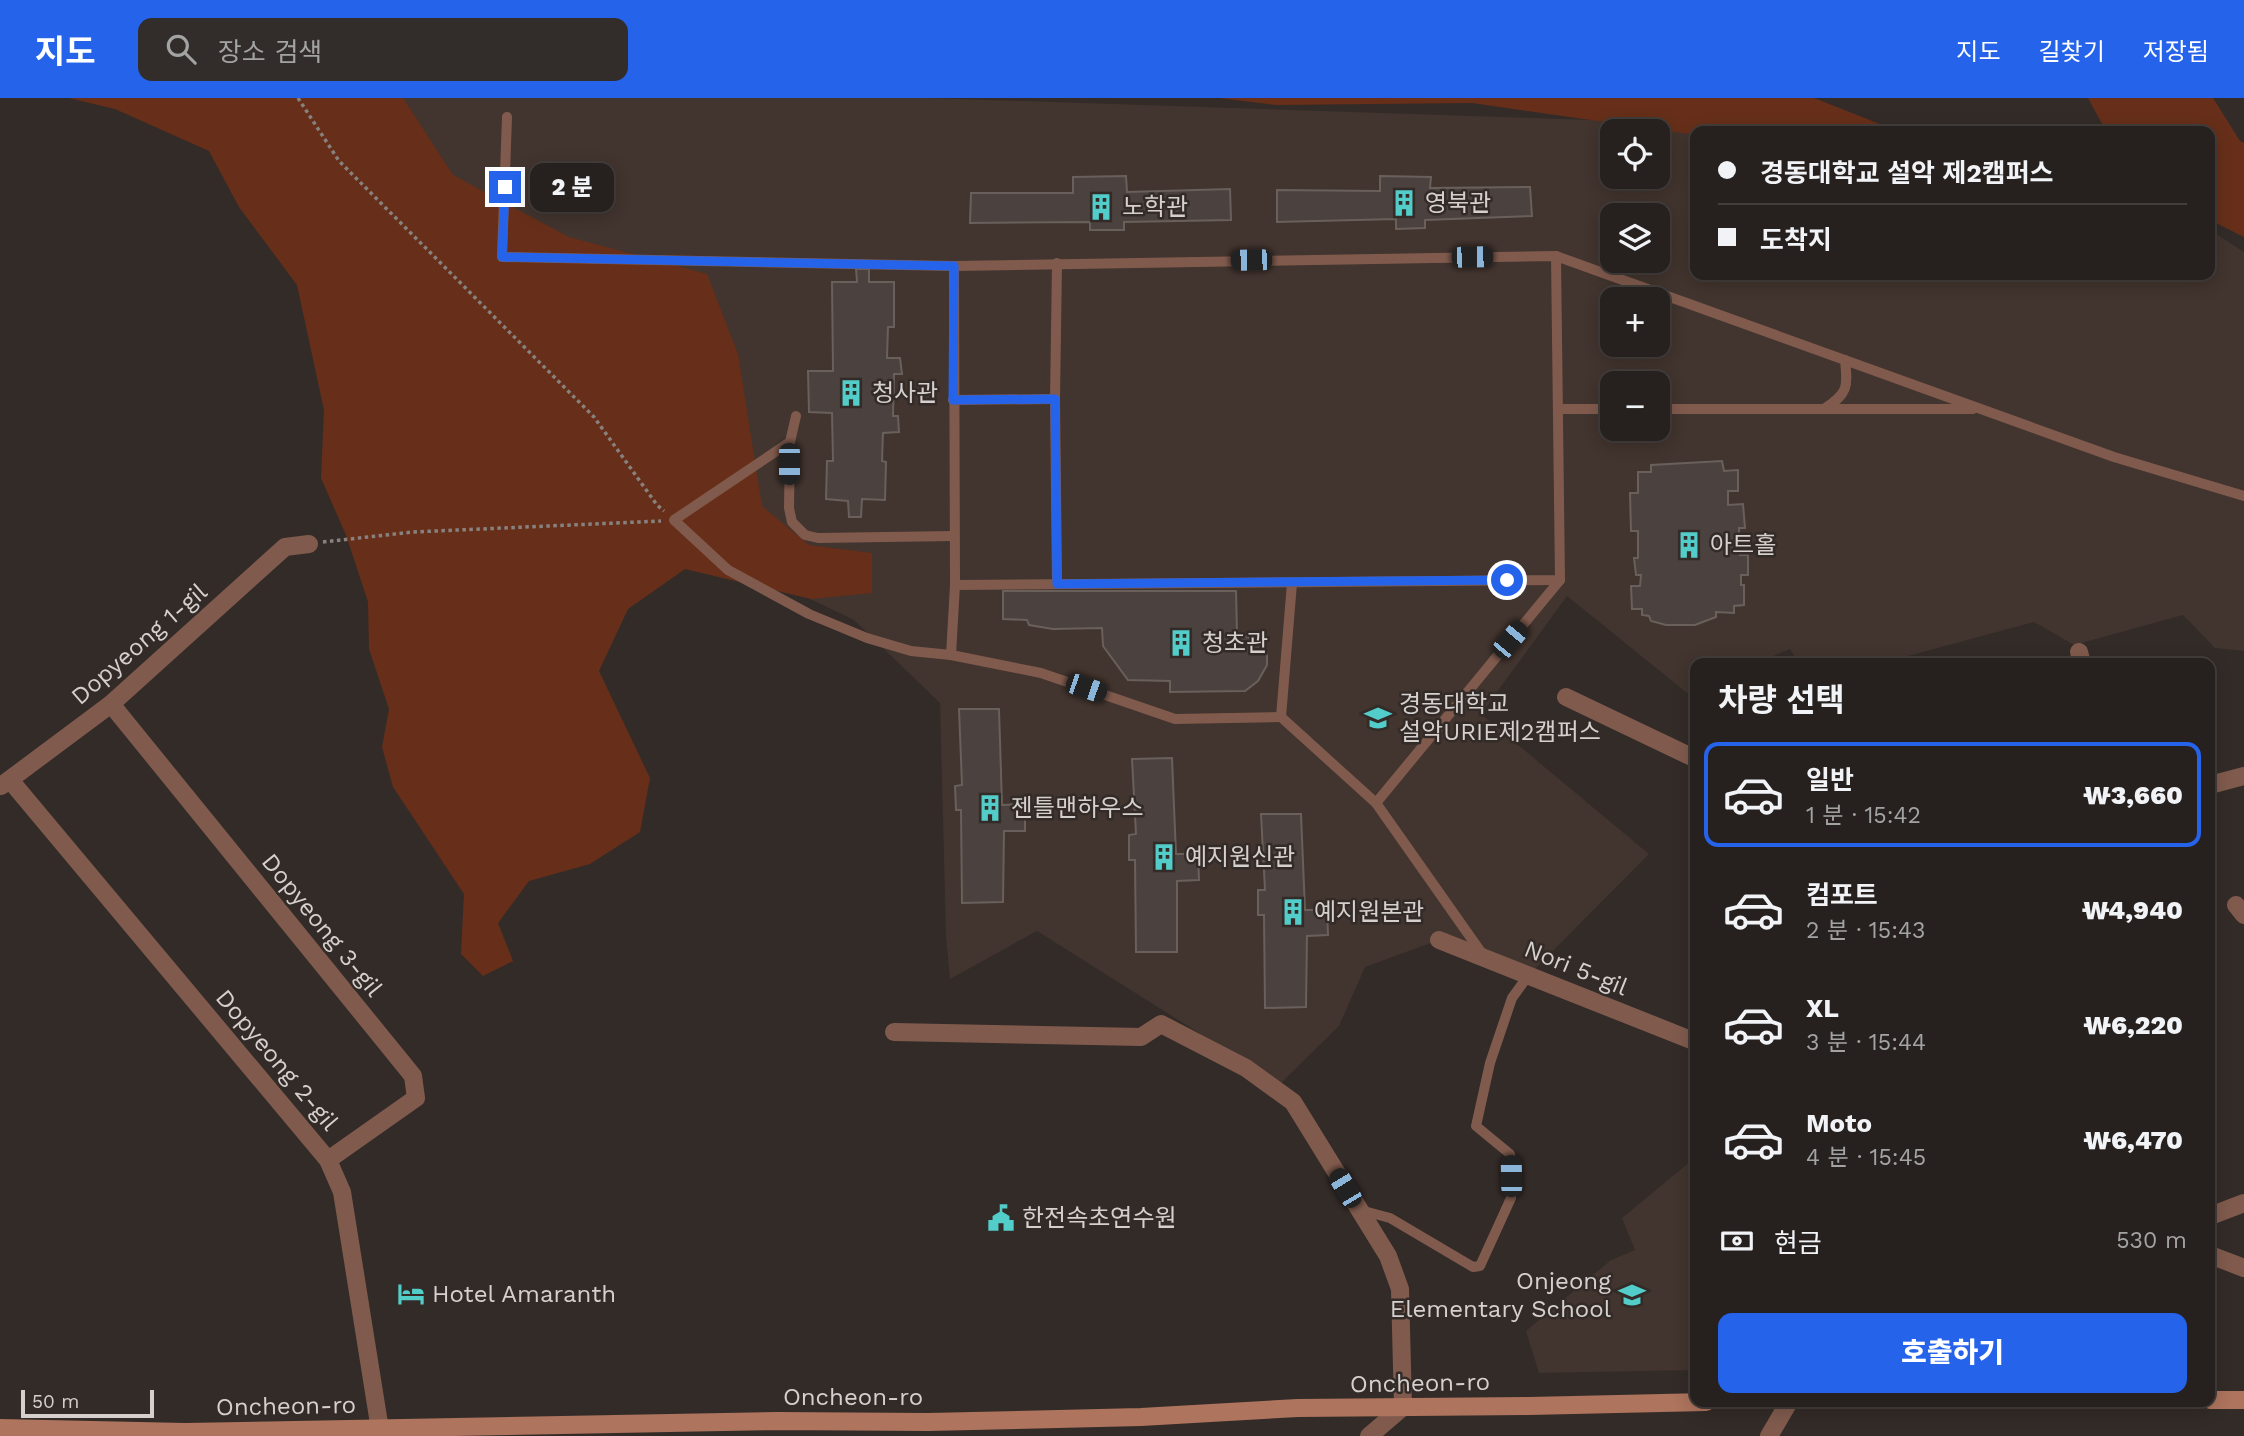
<!DOCTYPE html>
<html lang="ko">
<head>
<meta charset="utf-8">
<style>
  body { margin:0; font-family:"Work Sans","Noto Sans KR",sans-serif; background:#322d2b; color:#f1f3f6; height:100vh; display:flex; flex-direction:column; font-size:26px; white-space:nowrap }
  * { box-sizing:border-box; margin:0 }
  p { font-size:23px; color:#a4a3a4 }
  .icon { flex:none; width:38px; height:38px; fill:none; stroke:currentColor; stroke-width:2; stroke-linecap:round; stroke-linejoin:round }
  .map { position:relative; flex:1; overflow:hidden }
  .sheet { position:absolute; left:1690px; top:560px; width:525px; height:749px; display:flex; flex-direction:column; background:#26201e; border-radius:14px; box-shadow:0 4px 18px #0003,0 0 0 2px #423e3c }
  .sheet>* { flex:none }
  .hud { position:absolute; left:1690px; top:28px; width:525px; height:154px; border-radius:14px; box-shadow:0 4px 18px #0003,0 0 0 2px #423e3c; display:grid; align-content:center; height:154px; padding:0 28px; background:#26201e }
  .controls { position:absolute; left:1600px; top:21px; display:grid; gap:14px }
  .controls a { display:grid; place-items:center; width:70px; height:70px; border-radius:14px; background:#26201e; box-shadow:0 4px 18px #0003,0 0 0 2px #423e3c; font-size:35px }
  .scale { position:absolute; left:21px; bottom:18px; width:133px; box-sizing:border-box; padding-left:7px; border:4px solid #d5d0ce; border-top:0; font-size:19px; line-height:24px; white-space:nowrap; color:#d5d0ce; -webkit-text-stroke:5px #332b28; paint-order:stroke }
  .end { position:absolute; width:32px; height:32px; margin:-16px; border:9px solid #2563eb; background:#fff; box-shadow:0 0 0 4px #fff }
  .from { border-radius:50% }
  .bubble { position:absolute; height:49px; border-radius:14px; background:#26201e; box-shadow:0 4px 18px #0003,0 0 0 2px #423e3c; font-size:23px; font-weight:800; line-height:49px; text-align:center }
  .car { position:absolute; width:21px; height:42px; margin:-21px -10px; border-radius:9px; box-shadow:0 0 5px 2px #0007; background:linear-gradient(#222 24%,#8ab4d8 0 40%,#222 0 76%,#8ab4d8 0 86%,#222 0) }
  .hud b { display:flex; align-items:center; gap:24px; height:66px; font-size:26px }
  .hud b+b { border-top:2px solid #423e3c }
  .hud i { width:18px; height:18px; background:#f1f3f6 }
  ul { padding:0; list-style:none }
  li { display:flex; align-items:center; gap:21px; height:105px; margin:0 14px 10px; padding:0 14px; border:4px solid transparent; border-radius:14px }
  li div { flex:1 }
  li b { display:block; font-size:26px }
  li em { font-style:normal; font-weight:800 }
  li.selected { border-color:#2563eb }
  li>.icon { width:63px; height:63px; stroke-width:1.5 }
  h2 { padding:0 28px; font-size:32px; line-height:84px }
  .pay { display:flex; align-items:center; gap:18px; height:77px; padding:0 28px; font-size:26px }
  .pay p { margin-inline-start:auto }
  .primary-button { display:flex; gap:14px; margin-top:auto; padding:14px 28px }
  .primary-button a { flex:1; height:80px; border-radius:14px; background:#2563eb; color:#fff; font-size:28px; font-weight:800; line-height:80px; text-align:center }
  header { display:flex; align-items:center; gap:42px; box-sizing:border-box; height:98px; padding:0 35px; background:#2563eb; color:#fff }
  header strong { font-size:33px }
  nav { display:flex; gap:38px; margin-inline-start:auto; font-size:24px }
  .search { width:490px; height:63px; background:#322d2b; display:flex; align-items:center; gap:18px; box-sizing:border-box; padding:0 24px; border-radius:14px; color:#a4a3a4; font-size:26px }
  .map>svg:first-child { display:block }
  .built { fill:#42342e; fill-rule:evenodd }
  .green { fill:#672f19 }
  .building { fill:#4b423f; stroke:#69605c; stroke-width:2 }
  .lines { fill:none; stroke-linecap:round; stroke-linejoin:round }
  .path { stroke:#88827f; stroke-width:3.5; stroke-dasharray:3.5 3.5; stroke-linecap:butt }
  .lane { stroke:#805b4d; stroke-width:10 }
  .street { stroke:#805b4d; stroke-width:18 }
  .secondary { stroke:#ae745d; stroke-width:18 }
  .route { stroke:#2563eb; stroke-width:9 }
  .labels { text-anchor:middle; stroke-width:5; stroke-linejoin:round; paint-order:stroke }
  .poi-label { font-size:24px; fill:#d5d0ce; stroke:#332b28; text-anchor:start }
  .street-label { font-size:24px; fill:#d5d0ce; stroke:#332b28 }
</style>
</head>
<body>
<header>
<strong>지도</strong>
<div class="search"><svg class="icon" aria-label="search" viewBox="0 0 24 24"><circle cx="10" cy="10" r="6"/><path d="M15 15l6 6"/></svg>장소 검색</div>
<nav><a>지도</a><a>길찾기</a><a>저장됨</a></nav>
</header>
<div class="map">
<svg width="2244" height="1338" viewBox="0 0 2244 1338">
  <rect width="100%" height="100%" fill="#332b28"/>
  <!-- built -->
  <g class="built">
    <path d="M383,0h547l965,32 3,1h-202v144h514v-45l34,22v399l-29,-3 -32,-33 -109,30 -40,-23 -152,41h-84l-8,-14 -33,14h-61v27l-9,3 -120,-97 -86,118 168,140 -121,122 -89,-36 -74,27 -26,59 -59,58 -243,-153 -87,48 -4,-43 -6,-233 -86,-83 -94,-45zM1612,33h45v46h-45zM1612,117h45v46h-45zM1612,201h45v46h-45zM1612,285h45v46h-45z"/>
    <polygon points="1696,1059 1696,1272 1539,1275 1526,1233 1611,1162 1635,1152 1622,1120"/>
  </g>
  <!-- green -->
  <g class="green">
    <polygon points="69,0 403,0 453,77 569,139 707,176 738,256 762,408 809,447 872,455 872,495 811,501 685,471 628,511 599,573 650,680 640,734 590,766 529,783 498,825 513,863 483,878 461,856 464,796 393,689 382,649 389,611 369,551 368,504 346,437 321,380 324,312 297,187 239,109 209,53 115,11"/>
    <polygon points="1219,0 1814,0 1895,32 1696,33 1696,37 1472,5 1276,7"/>
    <polygon points="2088,0 2213,0 2240,43 2244,45 2244,139 2210,122 2210,33 2106,33"/>
  </g>
  <!-- building -->
  <g class="building">
    <polygon points="1126,78 1127,94 1230,91 1231,122 1124,124 1124,132 1090,132 1090,124 970,125 971,95 1073,95 1073,79"/>
    <polygon points="1380,78 1431,79 1430,90 1530,89 1532,118 1425,122 1425,130 1396,131 1396,121 1277,124 1277,92 1380,93"/>
    <polygon points="856,171 869,171 869,184 894,184 894,229 888,229 887,260 900,260 902,276 894,276 893,318 898,318 899,334 883,335 882,363 886,364 885,402 862,401 861,419 849,419 848,403 826,401 827,363 833,363 832,315 809,314 808,273 833,273 832,184 857,184"/>
    <polygon points="1722,363 1724,373 1738,372 1738,393 1728,393 1728,407 1743,406 1745,430 1739,430 1740,457 1748,457 1748,477 1741,477 1741,487 1744,487 1744,507 1734,508 1734,515 1716,514 1716,519 1695,527 1666,527 1651,523 1649,518 1642,517 1642,511 1632,511 1631,488 1640,488 1641,477 1636,477 1634,460 1638,460 1638,433 1631,433 1630,395 1638,395 1638,374 1651,374 1651,367"/>
    <polygon points="1003,493 1236,493 1237,535 1258,543 1265,550 1267,558 1267,567 1258,583 1245,593 1170,594 1170,583 1128,582 1103,548 1102,530 1053,531 1029,527 1027,522 1003,521"/>
    <polygon points="959,611 999,611 1002,707 1025,706 1025,733 1004,733 1003,804 962,805 961,712 956,712 955,688 962,687"/>
    <polygon points="1172,660 1176,756 1198,756 1199,782 1177,783 1177,854 1136,854 1135,762 1129,762 1129,737 1136,736 1132,661"/>
    <polygon points="1261,716 1301,716 1305,812 1327,812 1328,837 1307,838 1306,909 1265,910 1264,817 1258,817 1258,792 1265,792"/>
  </g>
  <g class="lines">
    <!-- path -->
    <g class="path">
      <polyline points="298,0 339,63 594,319 657,407 664,413"/>
      <polyline points="323,444 413,434 661,423"/>
    </g>
    <!-- lane -->
    <g class="lane">
      <polyline points="507,19 502,159 954,168 1556,158 1560,482 955,487 954,168"/>
      <polyline points="1556,158 2114,359 2244,398"/>
      <polyline points="953,302 1055,301"/>
      <polyline points="1558,311 1612,311"/>
      <polyline points="1657,311 1973,311"/>
      <path d="M1824,311c24,-16 24,-21 21,-49"/>
      <polyline points="796,318 790,344 789,410 792,424 805,437 818,440 954,438"/>
      <polyline points="790,344 674,422 728,472 809,516 867,540 911,553 951,557"/>
      <polyline points="1292,485 1281,619 1376,705 1483,857"/>
      <polyline points="1057,486 1055,301 1057,165"/>
      <polyline points="955,487 951,557 1041,575 1175,621 1281,619"/>
      <polyline points="1376,705 1560,482"/>
      <polyline points="1360,1112 1390,1120 1473,1169 1480,1168 1511,1100 1510,1056 1476,1028 1490,965 1512,900 1528,878"/>
    </g>
    <!-- street -->
    <g class="street">
      <polyline points="2079,554 2082,565"/>
      <polyline points="1566,599 1696,661"/>
      <polyline points="111,606 413,978 416,1000 328,1062"/>
      <polyline points="10,682 328,1062 342,1094 381,1338"/>
      <polyline points="2210,687 2244,678"/>
      <polyline points="1,688 111,606 285,449 309,446"/>
      <polyline points="2236,807 2244,817"/>
      <polyline points="1439,842 1696,944"/>
      <polyline points="894,934 1141,939 1161,926 1246,970 1293,1004 1388,1158 1400,1191 1403,1309 1369,1338"/>
      <polyline points="2210,1118 2244,1105"/>
      <polyline points="2210,1157 2244,1170"/>
      <polyline points="1769,1338 1789,1304"/>
    </g>
    <!-- secondary -->
    <g class="secondary">
      <polyline points="2210,1302 2244,1302"/>
      <polyline points="0,1330 185,1334 777,1323 928,1324 1141,1319 1298,1310 1529,1308 1706,1304"/>
    </g>
  </g>
  <g class="lines">
    <!-- route -->
    <polyline class="route" points="505,89 502,159 954,168 953,302 1055,301 1057,486 1507,482"/>
  </g>
  <!-- icons -->
  <defs>
    <symbol id="building-bare" viewBox="-9 -9 18 18"><path d="M-4-6H4V6H1V3H-1V6H-4ZM-2.5-4.3h1.7v1.8h-1.7ZM.8-4.3h1.7v1.8H.8ZM-2.5-1h1.7V.8h-1.7ZM.8-1h1.7V.8H.8Z" fill="#53cdc9" stroke="#332b28" stroke-width="2.5" paint-order="stroke"/></symbol>
    <symbol id="school-bare" viewBox="-9 -9 18 18"><path d="M0-5L7-2L0 1L-7-2ZM-4 1L0 2.5L4 1V4Q0 6-4 4Z" fill="#53cdc9" stroke="#332b28" stroke-width="2.5" paint-order="stroke"/></symbol>
    <symbol id="civic-bare" viewBox="-9 -9 18 18"><path d="M-.6-6.5H3V-4.5H.6V-3L4-1V1h2V6H-6V1h2V-1L-.6-3ZM-1.2 2.5V6h2.4V2.5Z" fill="#53cdc9" stroke="#332b28" stroke-width="2.5" paint-order="stroke"/></symbol>
    <symbol id="hotel-bare" viewBox="-9 -9 18 18"><path d="M-6-4.5h1.5V1H6V5H4.5V3h-9V5H-6ZM-4 0a1.8 1.8 0 1 1 3.6 0ZM.5 0V-2.5h3Q6-2.5 6 0Z" fill="#53cdc9" stroke="#332b28" stroke-width="2.5" paint-order="stroke"/></symbol>
  </defs>
  <g fill-rule="evenodd">
    <use href="#building-bare" x="1385" y="86" width="38" height="38"/>
    <use href="#building-bare" x="1082" y="90" width="38" height="38"/>
    <use href="#building-bare" x="832" y="276" width="38" height="38"/>
    <use href="#building-bare" x="1670" y="428" width="38" height="38"/>
    <use href="#building-bare" x="1162" y="526" width="38" height="38"/>
    <use href="#school-bare" x="1359" y="601" width="38" height="38"/>
    <use href="#building-bare" x="971" y="691" width="38" height="38"/>
    <use href="#building-bare" x="1145" y="740" width="38" height="38"/>
    <use href="#building-bare" x="1274" y="795" width="38" height="38"/>
    <use href="#civic-bare" x="982" y="1101" width="38" height="38"/>
    <use href="#hotel-bare" x="392" y="1177" width="38" height="38"/>
    <use href="#school-bare" x="1613" y="1178" width="38" height="38"/>
  </g>
  <g class="labels">
    <!-- poi labels -->
    <g class="poi-label">
      <text x="1425" y="113">영북관</text>
      <text x="1122" y="117">노학관</text>
      <text x="872" y="303">청사관</text>
      <text x="1710" y="455">아트홀</text>
      <text x="1202" y="553">청초관</text>
      <text x="1399" y="614">경동대학교<tspan x="1399" dy="28">설악URIE제2캠퍼스</tspan></text>
      <text x="1011" y="718">젠틀맨하우스</text>
      <text x="1185" y="767">예지원신관</text>
      <text x="1314" y="822">예지원본관</text>
      <text x="1022" y="1128">한전속초연수원</text>
      <text x="1611" y="1191" text-anchor="end">Onjeong<tspan x="1611" dy="28">Elementary School</tspan></text>
      <text x="432" y="1204">Hotel Amaranth</text>
    </g>
    <!-- street labels -->
    <g class="street-label">
      <text transform="translate(139 546) rotate(-41)" y="8">Dopyeong 1-gil</text>
      <text transform="translate(322 827) rotate(51)" y="8">Dopyeong 3-gil</text>
      <text transform="translate(1576 870) rotate(22)" y="8">Nori 5-gil</text>
      <text transform="translate(277 962) rotate(50)" y="8">Dopyeong 2-gil</text>
      <text transform="translate(1420 1285) rotate(-1)" y="8">Oncheon-ro</text>
      <text x="853" y="1307">Oncheon-ro</text>
      <text transform="translate(286 1308) rotate(-1)" y="8">Oncheon-ro</text>
    </g>
  </g>
</svg>
<div class="controls">
<a><svg class="icon" aria-label="locate" viewBox="0 0 24 24"><circle cx="12" cy="12" r="6"/><path d="M12 2v4M12 18v4M2 12h4M18 12h4"/></svg></a>
<a><svg class="icon" aria-label="layers" viewBox="0 0 24 24"><path d="M12 4l9 5-9 5-9-5zM3 14l9 5 9-5"/></svg></a>
<a>+</a>
<a>−</a>
</div>
<div class="scale">50 m</div>
<i class="end from" style="left:1507px;top:482px"></i>
<i class="end" style="left:505px;top:89px"></i>
<div class="bubble" style="left:530px;top:65px;width:84px">2 분</div>
<i class="car" style="left:1472px;top:159px;rotate:89deg"></i>
<i class="car" style="left:1251px;top:162px;rotate:269deg"></i>
<i class="car" style="left:789px;top:366px;rotate:180deg"></i>
<i class="car" style="left:1510px;top:542px;rotate:40deg"></i>
<i class="car" style="left:1086px;top:590px;rotate:109deg"></i>
<i class="car" style="left:1511px;top:1078px;rotate:359deg"></i>
<i class="car" style="left:1345px;top:1090px;rotate:329deg"></i>
<div class="hud">
<b><i class="from"></i>경동대학교 설악 제2캠퍼스</b>
<b><i></i>도착지</b>
</div>
<section class="sheet">
<h2>차량 선택</h2>
<ul>
<li class="selected"><svg class="icon" aria-label="car" viewBox="0 0 24 24"><path d="M5 17H2v-5l4-1 3-4h7l3 4 3 1v5h-3M9 17h6M6 11h13"/><circle cx="7" cy="17" r="2"/><circle cx="17" cy="17" r="2"/></svg><div><b>일반</b><p>1 분 · 15:42</p></div><em>₩3,660</em></li>
<li><svg class="icon" aria-label="car" viewBox="0 0 24 24"><path d="M5 17H2v-5l4-1 3-4h7l3 4 3 1v5h-3M9 17h6M6 11h13"/><circle cx="7" cy="17" r="2"/><circle cx="17" cy="17" r="2"/></svg><div><b>컴포트</b><p>2 분 · 15:43</p></div><em>₩4,940</em></li>
<li><svg class="icon" aria-label="car" viewBox="0 0 24 24"><path d="M5 17H2v-5l4-1 3-4h7l3 4 3 1v5h-3M9 17h6M6 11h13"/><circle cx="7" cy="17" r="2"/><circle cx="17" cy="17" r="2"/></svg><div><b>XL</b><p>3 분 · 15:44</p></div><em>₩6,220</em></li>
<li><svg class="icon" aria-label="car" viewBox="0 0 24 24"><path d="M5 17H2v-5l4-1 3-4h7l3 4 3 1v5h-3M9 17h6M6 11h13"/><circle cx="7" cy="17" r="2"/><circle cx="17" cy="17" r="2"/></svg><div><b>Moto</b><p>4 분 · 15:45</p></div><em>₩6,470</em></li>
</ul>
<div class="pay"><svg class="icon" aria-label="cash" viewBox="0 0 24 24"><path d="M3 7h18v10H3z"/><circle cx="12" cy="12" r="2"/></svg>현금<p>530 m</p></div>
<div class="primary-button"><a>호출하기</a></div>
</section>
</div>
</body>
</html>
